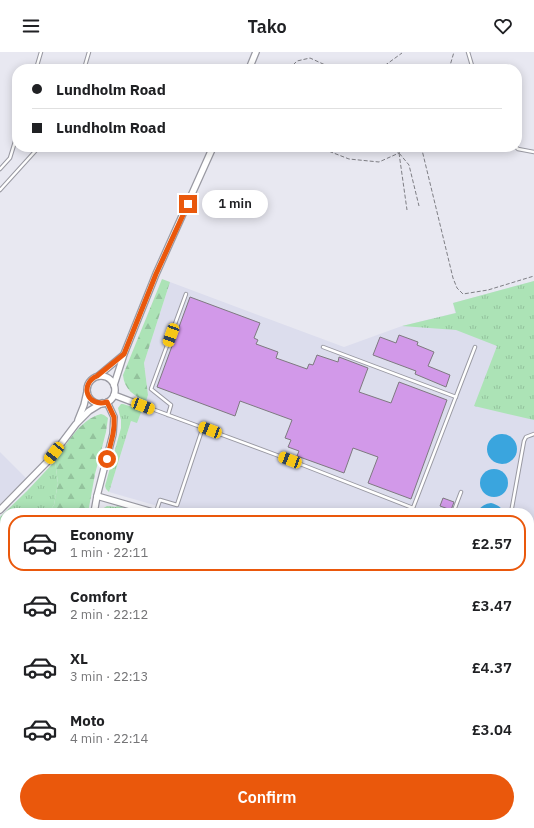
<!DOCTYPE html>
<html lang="en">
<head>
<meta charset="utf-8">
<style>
  body { margin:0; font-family:"IBM Plex Sans",sans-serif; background:#f2f2f2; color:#202124; height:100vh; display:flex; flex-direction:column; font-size:15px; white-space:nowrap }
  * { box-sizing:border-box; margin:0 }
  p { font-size:13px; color:#757577 }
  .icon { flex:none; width:22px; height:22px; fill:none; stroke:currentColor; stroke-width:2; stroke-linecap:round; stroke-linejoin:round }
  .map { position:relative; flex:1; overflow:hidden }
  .drawer { position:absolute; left:0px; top:456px; width:534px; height:320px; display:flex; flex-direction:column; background:#fff; border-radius:16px 16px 0 0; box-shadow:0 2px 10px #0003 }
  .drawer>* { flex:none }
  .banner { position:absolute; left:12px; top:12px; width:510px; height:88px; border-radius:16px; box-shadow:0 2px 10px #0003; display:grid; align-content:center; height:88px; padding:0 20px; background:#fff }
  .end { position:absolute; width:18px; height:18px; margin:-9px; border:5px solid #ea580c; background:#fff; box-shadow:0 0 0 2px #fff }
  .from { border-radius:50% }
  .bubble { position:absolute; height:28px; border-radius:14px; background:#fff; box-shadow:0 2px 10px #0003; font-size:13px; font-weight:600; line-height:28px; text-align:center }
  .car { position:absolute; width:12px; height:24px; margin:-12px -6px; border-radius:5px; box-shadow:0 0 3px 1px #0007; background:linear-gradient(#f5c518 24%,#345 0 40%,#f5c518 0 76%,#345 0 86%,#f5c518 0) }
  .banner b { display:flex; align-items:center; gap:14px; height:38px; font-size:15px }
  .banner b+b { border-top:1px solid #e0e0e0 }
  .banner i { width:10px; height:10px; background:#202124 }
  ul { padding:7px 0 0; list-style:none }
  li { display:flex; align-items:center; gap:12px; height:56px; margin:0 8px 6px; padding:0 12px; border:2px solid transparent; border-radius:16px }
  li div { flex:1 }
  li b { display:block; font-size:15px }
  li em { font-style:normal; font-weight:600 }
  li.selected { border-color:#ea580c }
  li>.icon { width:36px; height:36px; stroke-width:1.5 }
  .primary-button { display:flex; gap:8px; margin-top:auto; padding:8px 20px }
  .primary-button a { flex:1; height:46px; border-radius:24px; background:#ea580c; color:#fff; font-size:16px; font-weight:600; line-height:46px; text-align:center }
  header { display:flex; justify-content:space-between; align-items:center; height:52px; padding:0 20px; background:#fff; font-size:18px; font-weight:600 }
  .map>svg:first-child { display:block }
  .built { fill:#dcdded }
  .grass { fill:url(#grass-tufts) }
  .forest { fill:url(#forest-firs) }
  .park { fill:url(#park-dots) }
  .water { fill:#3aa5de }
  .building { fill:#d299e9; stroke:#7e7980 }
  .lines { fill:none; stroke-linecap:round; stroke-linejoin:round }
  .lane-casing { stroke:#9999a2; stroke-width:4.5 }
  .street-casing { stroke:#9999a2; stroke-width:8 }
  .path { stroke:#7e7e84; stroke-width:1; stroke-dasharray:4 2; stroke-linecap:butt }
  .lane { stroke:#fff; stroke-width:2.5 }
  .street { stroke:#fff; stroke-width:5.5 }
  .route { stroke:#ea580c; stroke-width:5 }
</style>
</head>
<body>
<header><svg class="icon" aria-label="menu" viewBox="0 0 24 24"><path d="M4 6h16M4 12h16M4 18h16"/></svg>Tako<svg class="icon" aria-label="heart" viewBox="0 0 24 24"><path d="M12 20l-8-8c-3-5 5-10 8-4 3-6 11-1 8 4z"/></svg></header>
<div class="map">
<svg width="534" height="776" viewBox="0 0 534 776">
  <defs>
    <pattern id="grass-tufts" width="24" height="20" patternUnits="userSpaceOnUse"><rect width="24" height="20" fill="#ace3b6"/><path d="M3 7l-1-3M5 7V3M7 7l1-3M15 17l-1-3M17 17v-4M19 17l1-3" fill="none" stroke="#93c29c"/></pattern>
    <pattern id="forest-firs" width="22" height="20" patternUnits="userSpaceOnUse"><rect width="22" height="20" fill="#ace3b6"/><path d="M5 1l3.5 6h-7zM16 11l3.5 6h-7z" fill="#93c29c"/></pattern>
    <pattern id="park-dots" width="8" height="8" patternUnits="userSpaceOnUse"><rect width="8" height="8" fill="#ace3b6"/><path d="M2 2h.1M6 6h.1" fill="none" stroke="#93c29c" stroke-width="1.8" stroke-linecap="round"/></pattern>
  </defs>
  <rect width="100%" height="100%" fill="#e8e8f1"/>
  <!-- built -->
  <g class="built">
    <polygon points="534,229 534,616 529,615 529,461 182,461 109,440 131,369 137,370 148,343 144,311 170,230 344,295 402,274 455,261 453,251"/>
    <polygon points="0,400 26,426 0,452"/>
  </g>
  <!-- grass -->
  <g class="grass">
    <polygon points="534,229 534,368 474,354 497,294 456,278 402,274 456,261 453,251"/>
    <polygon points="121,352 123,352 142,358 137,371 131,369 109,440 106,437 105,434 121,376 121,368 118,356"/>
    <polygon points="55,409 58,431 54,453 48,461 5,461 5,665 0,673 0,465 27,439"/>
    <polygon points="107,454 116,455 117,454 145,461 100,461 102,457"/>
    <polygon points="529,615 534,616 534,668 529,664"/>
    <polygon points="0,725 5,728 5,752 2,743 0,743"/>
  </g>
  <!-- forest -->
  <g class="forest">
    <path d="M162,227l8,3 -26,81 4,32 -2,6c-12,-5 -22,-12 -23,-26z"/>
    <path d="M101,362l3,1 4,3 -2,14 -11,42 -7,39h-40l6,-8 4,-22 -3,-22c12,-17 24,-41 46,-47z"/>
    <polygon points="5,558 5,590 0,594 0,560"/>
  </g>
  <!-- park -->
  <polygon class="park" points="529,664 534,668 534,776 259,776 258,771 529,771"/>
  <!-- water -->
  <g class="water">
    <circle cx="502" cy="397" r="15"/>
    <circle cx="494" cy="431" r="14"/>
    <path d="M491,451c7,2 10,4 13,10h-27c3,-6 7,-9 14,-10z"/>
  </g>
  <!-- building -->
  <g class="building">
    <polygon points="190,245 260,271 254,286 258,288 256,292 278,300 276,306 307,317 309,312 313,313 317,303 338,310 339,305 368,316 359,340 391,351 399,330 447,348 411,447 368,431 378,405 353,396 344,421 297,404 299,399 288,395 291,388 285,386 292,368 240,349 235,364 157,335"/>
    <polygon points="399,283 418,290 417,293 434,300 428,314 450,323 446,335 415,322 416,319 373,303 380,285 396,291"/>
    <polygon points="443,446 454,450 451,458 440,454"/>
    <polygon points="529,480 534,481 534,494 529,493"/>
    <polygon points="529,531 534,532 534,546 529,545"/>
    <polygon points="5,700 5,713 0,720 0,708"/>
    <polygon points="6,771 23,771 11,776 0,776 0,773"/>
    <polygon points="46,771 53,771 55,776 47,776"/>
    <polygon points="161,771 170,771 171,776 162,776"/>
    <polygon points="201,771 210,771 211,776 202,776"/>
    <polygon points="227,771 243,771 245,776 229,776"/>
  </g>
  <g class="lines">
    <defs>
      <g id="lane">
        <polyline points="468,0 473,17"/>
        <polyline points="36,17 41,0"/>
        <polyline points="84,17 89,0"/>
        <polyline points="516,95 518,97 534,100"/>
        <polyline points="0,117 10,106 17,83"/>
        <polyline points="0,138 39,95"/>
        <polyline points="323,295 456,345"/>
        <polyline points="144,354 290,408 413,456 475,295"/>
        <polyline points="168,363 171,353 151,337 186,242"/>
        <polyline points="156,460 160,448 177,453 203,375"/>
        <polyline points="453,461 461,440"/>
        <polyline points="511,461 524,389 526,385 534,382"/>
        <polyline points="529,499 534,501"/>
        <polyline points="529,549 531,550 534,552"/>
        <polyline points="76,771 78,776"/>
        <polyline points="82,776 89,774 99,776"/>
      </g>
      <g id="street">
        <polyline points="249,17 256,0"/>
        <polyline points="98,324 122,304"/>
        <circle cx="101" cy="338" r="14"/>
        <polyline points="114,333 124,302 156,222 213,95"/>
        <polyline points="114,343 143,354"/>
        <polyline points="78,368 84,353 87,340"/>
        <polyline points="97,444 156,461"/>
        <polyline points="0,458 48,409 76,372 89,359 102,351"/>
        <polyline points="94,461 97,444 113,382 114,365 107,350"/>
        <polyline points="0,681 5,673"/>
        <polyline points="34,771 36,776"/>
        <polyline points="116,771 122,773 124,776"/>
        <polyline points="189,771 190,776"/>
        <polyline points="255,771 256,776"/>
        <polyline points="105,776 110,773 116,771"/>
      </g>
    </defs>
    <!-- lane casing -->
    <use href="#lane" class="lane-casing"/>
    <!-- street casing -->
    <use href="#street" class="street-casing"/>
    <!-- path -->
    <g class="path">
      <polyline points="289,17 297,9 310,6 334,17"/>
      <polyline points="380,17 402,1"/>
      <polyline points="449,17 454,0"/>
      <polyline points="318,95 349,107 379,110 399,101 401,95"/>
      <polyline points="389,95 399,101 409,113 419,154"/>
      <polyline points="423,95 422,98 453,226 457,236 463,242 488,238 534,224"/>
      <polyline points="399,101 407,158"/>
      <polyline points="0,527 5,527"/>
      <polyline points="529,679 534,673"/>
      <polyline points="0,728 5,731"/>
      <polyline points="517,771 524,776"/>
    </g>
    <!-- lane -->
    <use href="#lane" class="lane"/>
    <!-- street -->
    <use href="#street" class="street"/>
  </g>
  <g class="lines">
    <!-- route -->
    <path class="route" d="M107,407l6,-25 1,-8v-9l-7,-15c-20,6 -28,-18 -10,-26l27,-22 32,-80 32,-70"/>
  </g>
</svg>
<i class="end from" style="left:107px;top:407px"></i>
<i class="end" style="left:188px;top:152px"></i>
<div class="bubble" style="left:202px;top:138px;width:66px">1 min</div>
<i class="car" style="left:171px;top:283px;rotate:200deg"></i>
<i class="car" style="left:143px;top:354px;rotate:111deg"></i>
<i class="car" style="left:210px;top:378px;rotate:291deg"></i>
<i class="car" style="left:54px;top:401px;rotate:218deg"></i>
<i class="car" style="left:290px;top:408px;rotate:291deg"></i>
<div class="banner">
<b><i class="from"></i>Lundholm Road</b>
<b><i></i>Lundholm Road</b>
</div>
<section class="drawer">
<ul>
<li class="selected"><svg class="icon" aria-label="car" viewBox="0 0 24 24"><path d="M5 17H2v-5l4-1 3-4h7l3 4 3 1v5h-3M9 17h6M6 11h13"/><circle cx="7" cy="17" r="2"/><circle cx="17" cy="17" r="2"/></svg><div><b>Economy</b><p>1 min · 22:11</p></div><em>£2.57</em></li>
<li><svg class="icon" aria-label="car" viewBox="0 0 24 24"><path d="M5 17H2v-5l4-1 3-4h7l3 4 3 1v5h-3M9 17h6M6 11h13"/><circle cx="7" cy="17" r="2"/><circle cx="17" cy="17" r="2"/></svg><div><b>Comfort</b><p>2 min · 22:12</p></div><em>£3.47</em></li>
<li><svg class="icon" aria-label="car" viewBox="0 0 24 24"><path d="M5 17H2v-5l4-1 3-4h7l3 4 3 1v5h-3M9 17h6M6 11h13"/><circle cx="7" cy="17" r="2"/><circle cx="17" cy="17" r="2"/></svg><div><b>XL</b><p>3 min · 22:13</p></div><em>£4.37</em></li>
<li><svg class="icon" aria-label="car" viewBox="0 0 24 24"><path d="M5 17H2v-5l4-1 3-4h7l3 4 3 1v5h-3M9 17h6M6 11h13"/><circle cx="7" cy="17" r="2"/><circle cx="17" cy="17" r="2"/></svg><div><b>Moto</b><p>4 min · 22:14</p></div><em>£3.04</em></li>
</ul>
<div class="primary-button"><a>Confirm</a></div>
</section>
</div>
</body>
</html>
